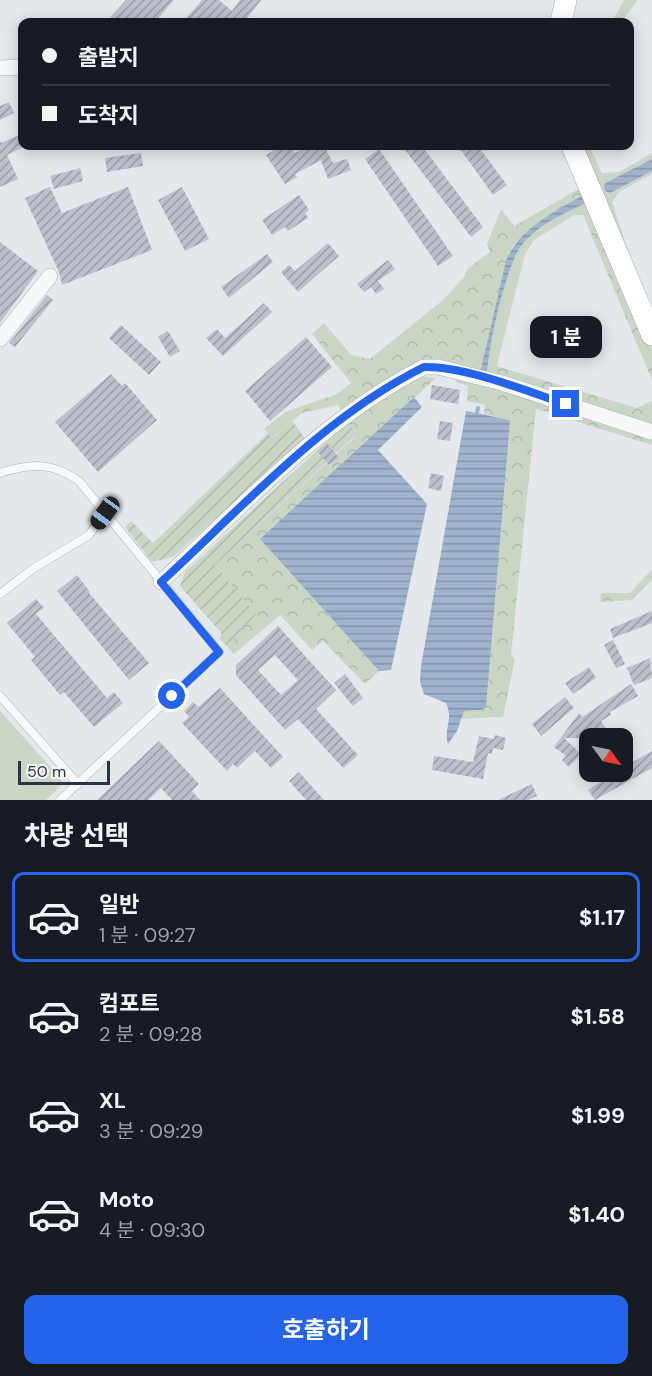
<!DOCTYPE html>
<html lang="ko">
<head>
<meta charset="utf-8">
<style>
  body { margin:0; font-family:"DM Sans","Noto Sans KR",sans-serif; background:#20242c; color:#f1f3f6; height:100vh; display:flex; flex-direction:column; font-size:22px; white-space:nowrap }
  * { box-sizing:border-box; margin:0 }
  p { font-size:20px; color:#9ea1a6 }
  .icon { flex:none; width:33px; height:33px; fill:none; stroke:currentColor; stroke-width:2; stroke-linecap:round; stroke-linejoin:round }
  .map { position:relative; height:800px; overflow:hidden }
  .side { display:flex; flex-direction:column; background:#171b24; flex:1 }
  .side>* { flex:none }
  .top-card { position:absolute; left:18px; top:18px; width:616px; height:132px; border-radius:12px; box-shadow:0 3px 15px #0003; display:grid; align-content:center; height:132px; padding:0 24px; background:#171b24 }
  .needle { width:39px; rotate:123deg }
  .controls { position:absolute; left:579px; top:728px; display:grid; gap:12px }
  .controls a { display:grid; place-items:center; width:54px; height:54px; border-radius:12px; background:#171b24; box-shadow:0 3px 15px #0003; font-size:30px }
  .scale { position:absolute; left:18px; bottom:15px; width:92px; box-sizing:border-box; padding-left:6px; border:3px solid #2b3445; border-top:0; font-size:16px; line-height:21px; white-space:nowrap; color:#2b3445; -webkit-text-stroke:4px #f4f6f9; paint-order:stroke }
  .end { position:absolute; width:27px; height:27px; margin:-14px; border:8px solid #2563eb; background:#fff; box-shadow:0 0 0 3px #fff }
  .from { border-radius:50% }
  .bubble { position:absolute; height:42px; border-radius:12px; background:#171b24; box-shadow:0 3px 15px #0003; font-size:20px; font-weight:700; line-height:42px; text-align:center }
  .car { position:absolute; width:18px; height:36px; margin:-18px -9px; border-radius:8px; box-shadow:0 0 4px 2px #0007; background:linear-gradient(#222 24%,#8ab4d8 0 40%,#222 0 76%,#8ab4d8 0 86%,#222 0) }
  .top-card b { display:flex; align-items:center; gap:21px; height:57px; font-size:22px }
  .top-card b+b { border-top:2px solid #363941 }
  .top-card i { width:15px; height:15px; background:#f1f3f6 }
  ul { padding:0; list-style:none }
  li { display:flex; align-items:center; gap:18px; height:90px; margin:0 12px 9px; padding:0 12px; border:3px solid transparent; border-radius:12px }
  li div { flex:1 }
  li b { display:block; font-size:22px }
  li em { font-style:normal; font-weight:700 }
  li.selected { border-color:#2563eb }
  li>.icon { width:54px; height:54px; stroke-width:1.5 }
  h2 { padding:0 24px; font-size:27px; line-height:72px }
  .action { display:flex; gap:12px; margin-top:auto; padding:12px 24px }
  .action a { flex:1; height:69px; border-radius:12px; background:#2563eb; color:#fff; font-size:24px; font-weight:700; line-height:69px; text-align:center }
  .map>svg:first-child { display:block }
  .green { fill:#c9d6c5 }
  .forest { fill:url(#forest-crowns) }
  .garden { fill:url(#garden-furrows) }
  .water { fill:url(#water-rules) }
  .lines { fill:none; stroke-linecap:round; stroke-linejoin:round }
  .stream { stroke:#9fb4cc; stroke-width:4 }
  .building { fill:url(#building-hatch); fill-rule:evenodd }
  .service-casing { stroke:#a9aeb7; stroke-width:9 }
  .minor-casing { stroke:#a9aeb7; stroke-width:16 }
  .secondary-casing { stroke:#a9aeb7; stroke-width:22 }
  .service { stroke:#f7f8fa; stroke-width:8 }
  .minor { stroke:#f7f8fa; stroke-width:15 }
  .secondary { stroke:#fff; stroke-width:21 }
  .route { stroke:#2563eb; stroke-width:8 }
</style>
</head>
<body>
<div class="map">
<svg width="652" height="800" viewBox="0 0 652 800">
  <defs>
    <pattern id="forest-crowns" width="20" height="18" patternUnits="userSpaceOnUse" patternTransform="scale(1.5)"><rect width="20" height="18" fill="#c9d6c5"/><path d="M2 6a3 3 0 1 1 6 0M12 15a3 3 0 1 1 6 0" fill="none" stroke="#adb8ab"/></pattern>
    <pattern id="garden-furrows" width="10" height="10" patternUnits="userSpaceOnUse" patternTransform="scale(1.5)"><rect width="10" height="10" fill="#c9d6c5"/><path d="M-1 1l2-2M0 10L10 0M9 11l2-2" fill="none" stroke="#adb8ab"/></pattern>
    <pattern id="water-rules" width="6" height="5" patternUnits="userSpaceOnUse" patternTransform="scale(1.5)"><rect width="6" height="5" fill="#9fb4cc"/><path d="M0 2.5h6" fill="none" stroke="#8293a7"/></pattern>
    <pattern id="building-hatch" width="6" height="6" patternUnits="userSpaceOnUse" patternTransform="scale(1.5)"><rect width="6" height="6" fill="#bbc0ca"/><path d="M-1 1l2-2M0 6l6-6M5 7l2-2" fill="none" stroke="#989da6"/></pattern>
  </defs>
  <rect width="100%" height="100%" fill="#e4e7ec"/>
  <!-- green -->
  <g class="green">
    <polygon points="624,0 638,0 621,22 612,22"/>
    <polygon points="580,146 589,146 602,173 619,172 652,153 652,159 607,182 610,193 652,171 652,174 619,192 612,202 630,257"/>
    <path d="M573,209l1,6 -40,25 -9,14 -31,123 -7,-2c1,-27 18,-108 34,-128 13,-17 33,-29 52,-38z"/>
    <polygon points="0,711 62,780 61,786 46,800 0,800"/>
  </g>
  <!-- forest -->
  <g class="forest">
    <polygon points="582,187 585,194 557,211 514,244 510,252 480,373 445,363 342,412 338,405 302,413 272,438 264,429 285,412 337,394 351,383 312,334 324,323 351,355 370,359 443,300 464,277 467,269 490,252 487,244 501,209 514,226"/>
    <polygon points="588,202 652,349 652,380 583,215 574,215 573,209"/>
    <polygon points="496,366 637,408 652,401 652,428 494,377"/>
    <polygon points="446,371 652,436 652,445 536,409 511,655 515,659 503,717 460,719 464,711 481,710 510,420 484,414 485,405 467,401 468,386 457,382"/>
    <polygon points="420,376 436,378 260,539 379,671 365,684 323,641 312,650 280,615 234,654 227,646 255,614 215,565 356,436 348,422"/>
    <polygon points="652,569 652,580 632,600 600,602 601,593 630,593"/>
  </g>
  <!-- garden -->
  <g class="garden">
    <polygon points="292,421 305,438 173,557 152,562 125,527 131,521 153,543 268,433 273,438"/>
    <polygon points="348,422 356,435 215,565 256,614 227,646 219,638 222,634 180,586 185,572"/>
  </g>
  <!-- water -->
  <g class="water">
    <polygon points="652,159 652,171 610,193 605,191 604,185 607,182"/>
    <path d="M585,194l3,8c-23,11 -49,22 -66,43 -16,19 -34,103 -35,130l-7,-2 26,-112c13,-33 50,-50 79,-67z"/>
    <polygon points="414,397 422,407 378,450 427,504 391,670 379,671 260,539"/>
    <path d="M466,411l44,9 -24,287 -5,3 -17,1 -7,20 -9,13c-5,-15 6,-24 -2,-41l-22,-9 -4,-12 1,-16z"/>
  </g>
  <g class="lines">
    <!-- stream -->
    <polyline class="stream" points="477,413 478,408"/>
  </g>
  <!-- building -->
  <g class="building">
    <polygon points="126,0 174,0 155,22 106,22"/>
    <polygon points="202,0 219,0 232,11 240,0 261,0 244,22 183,22"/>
    <polygon points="9,102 14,113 0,120 0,106"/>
    <polygon points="22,134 22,148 7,155 18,179 0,187 0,141 1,143"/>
    <polygon points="282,146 291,146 295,153 309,146 324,146 333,163 347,159 351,170 328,179 321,160 295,174 297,177 285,184 266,155"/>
    <polygon points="402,146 422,146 483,227 471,237"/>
    <polygon points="458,146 478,146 507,185 493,195"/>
    <polygon points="379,149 453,256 438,266 365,159"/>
    <polygon points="141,153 143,166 107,172 105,158"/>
    <polygon points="80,168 83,181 54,189 50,176"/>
    <polygon points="50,187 62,213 128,187 152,250 62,285 59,272 25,198"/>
    <polygon points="182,187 209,239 185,251 158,200"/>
    <polygon points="299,195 309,210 305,213 308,218 288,231 285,227 272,235 262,220"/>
    <polygon points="0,242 38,271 0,323"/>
    <polygon points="328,243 339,256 298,292 281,272 289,265 295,271"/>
    <polygon points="267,254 273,262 229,298 221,287"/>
    <polygon points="388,260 395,269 378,281 384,289 376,294 371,287 364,292 357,284"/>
    <polygon points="47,295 53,300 15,347 9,343"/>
    <polygon points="264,303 272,312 223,356 206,338 217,329 225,338"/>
    <polygon points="121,325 161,362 149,375 109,338"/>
    <polygon points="168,331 180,351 170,357 158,337"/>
    <polygon points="306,337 332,367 270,421 245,391"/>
    <polygon points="111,374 122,386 125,383 157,420 98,472 55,422"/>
    <polygon points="432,385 460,390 458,404 430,399"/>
    <polygon points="440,421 453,423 450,441 437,439"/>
    <polygon points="327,443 339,458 329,465 317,451"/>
    <polygon points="431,473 444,476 441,491 428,488"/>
    <polygon points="77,575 90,592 89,593 149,663 129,680 57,591"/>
    <polygon points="36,599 44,608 36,614 107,698 114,692 123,703 94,727 64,692 60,695 31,660 35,657 7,623"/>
    <polygon points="652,611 652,623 613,638 610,629"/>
    <path d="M278,626l58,64 -20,19 42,46 -15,13 -45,-49 -13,11 -49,-55v-10zM275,655l23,25 -17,15 -23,-25z"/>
    <polygon points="613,640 625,664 616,668 604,645"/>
    <polygon points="650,658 652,678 634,685 627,668"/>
    <polygon points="589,667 596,678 573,694 565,683"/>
    <polygon points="345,674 363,698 353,706 334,683"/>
    <polygon points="631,684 638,696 610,712 611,715 601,721 611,738 564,738 581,754 569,767 562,760 566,756 554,747 579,713 582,717"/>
    <polygon points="220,688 283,757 271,768 255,751 237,768 233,764 227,771 182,723 189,717 184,711 193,702 198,707"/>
    <polygon points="565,697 574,708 541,736 532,724"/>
    <polygon points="495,735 506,738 503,750 493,748 492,754 488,753 483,779 432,770 434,756 473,762 479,736 494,739"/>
    <polygon points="159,741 199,784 192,791 200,800 172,800 161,788 148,800 97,800"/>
    <polygon points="652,751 652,768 595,800 588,790 610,776 607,771 633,771 629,764"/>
    <polygon points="299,772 324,800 306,800 289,781"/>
    <polygon points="532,784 537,796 528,800 498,800"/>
  </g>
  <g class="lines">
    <defs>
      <g id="service">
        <path d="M0,473c31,-10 52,-11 79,8l140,171 -159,148"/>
        <polyline points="0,594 34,568 89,535 105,513"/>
        <polyline points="0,696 78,784"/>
      </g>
      <g id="minor">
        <polyline points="0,68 22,67"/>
        <polyline points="0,339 50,276"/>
        <path d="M161,582c82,-76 162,-164 263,-215h14l64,16 150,49"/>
      </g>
      <g id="secondary">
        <polyline points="561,22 566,0"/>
        <polyline points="572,146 652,335"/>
      </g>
    </defs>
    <!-- service casing -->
    <use href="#service" class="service-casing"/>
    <!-- minor casing -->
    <use href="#minor" class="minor-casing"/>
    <!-- secondary casing -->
    <use href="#secondary" class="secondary-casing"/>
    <!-- service -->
    <use href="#service" class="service"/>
    <!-- minor -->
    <use href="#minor" class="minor"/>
    <!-- secondary -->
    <use href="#secondary" class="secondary"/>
  </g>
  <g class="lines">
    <!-- route -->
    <path class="route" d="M172,696l47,-44 -58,-70c82,-75 162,-165 263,-215 41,-1 102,24 142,37"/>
  </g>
</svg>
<div class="controls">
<a><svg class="needle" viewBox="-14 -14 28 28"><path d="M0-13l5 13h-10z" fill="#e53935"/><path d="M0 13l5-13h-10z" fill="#9ea1a6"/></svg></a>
</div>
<div class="scale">50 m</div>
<i class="end from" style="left:172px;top:696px"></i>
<i class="end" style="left:566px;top:404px"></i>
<div class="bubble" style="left:530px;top:316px;width:72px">1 분</div>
<i class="car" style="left:105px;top:513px;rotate:216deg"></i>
<div class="top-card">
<b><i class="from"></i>출발지</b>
<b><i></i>도착지</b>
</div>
</div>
<section class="side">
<h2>차량 선택</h2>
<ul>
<li class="selected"><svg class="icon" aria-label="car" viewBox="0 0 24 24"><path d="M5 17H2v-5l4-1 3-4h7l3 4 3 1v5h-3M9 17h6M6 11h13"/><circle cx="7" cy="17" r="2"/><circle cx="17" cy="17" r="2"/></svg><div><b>일반</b><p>1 분 · 09:27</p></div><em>$1.17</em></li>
<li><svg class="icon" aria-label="car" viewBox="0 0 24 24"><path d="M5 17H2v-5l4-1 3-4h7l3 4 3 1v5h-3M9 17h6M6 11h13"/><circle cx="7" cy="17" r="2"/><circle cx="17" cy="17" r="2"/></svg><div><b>컴포트</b><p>2 분 · 09:28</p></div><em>$1.58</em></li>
<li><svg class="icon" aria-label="car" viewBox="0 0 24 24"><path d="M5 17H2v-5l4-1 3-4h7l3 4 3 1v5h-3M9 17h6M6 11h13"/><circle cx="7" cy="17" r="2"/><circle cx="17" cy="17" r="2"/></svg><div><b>XL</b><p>3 분 · 09:29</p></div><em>$1.99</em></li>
<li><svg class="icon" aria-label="car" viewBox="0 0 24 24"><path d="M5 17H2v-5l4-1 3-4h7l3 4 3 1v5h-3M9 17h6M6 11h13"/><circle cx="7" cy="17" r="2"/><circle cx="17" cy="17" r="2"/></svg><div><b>Moto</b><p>4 분 · 09:30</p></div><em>$1.40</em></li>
</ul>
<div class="action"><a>호출하기</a></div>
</section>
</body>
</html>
